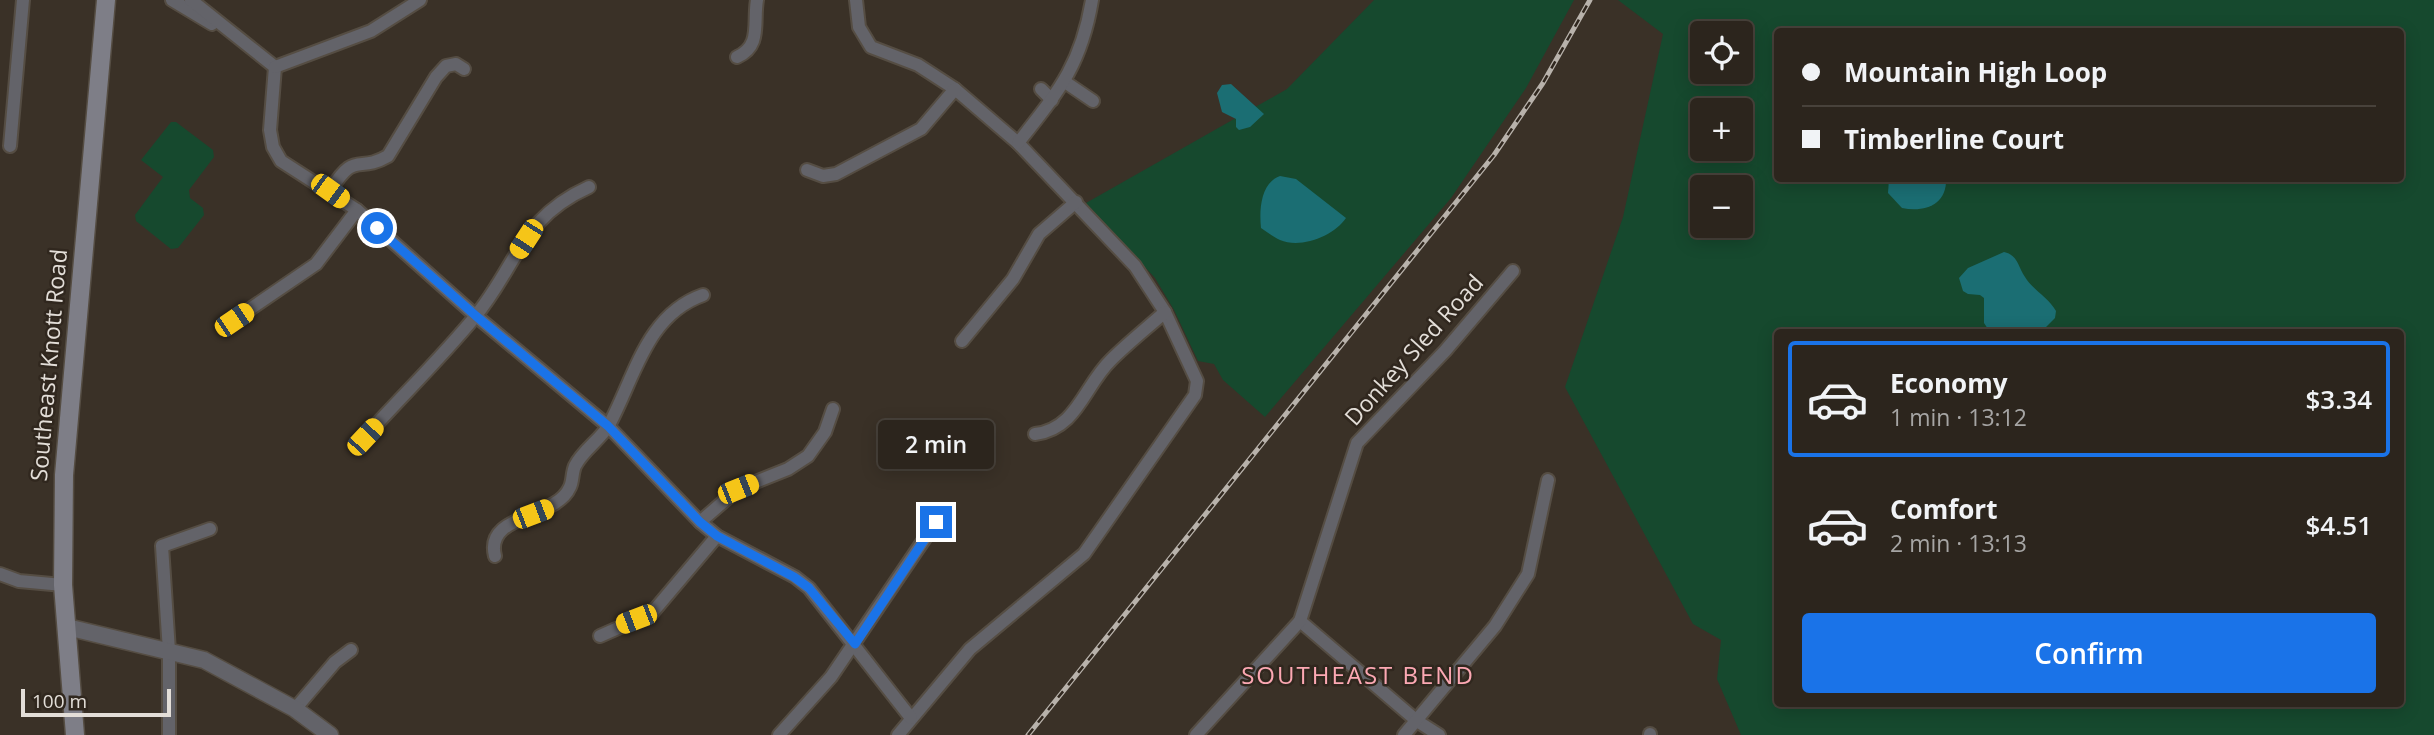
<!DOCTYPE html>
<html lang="en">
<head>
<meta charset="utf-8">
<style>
  body { margin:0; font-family:"Open Sans",sans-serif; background:#342d26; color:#f1f3f6; height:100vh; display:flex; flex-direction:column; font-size:26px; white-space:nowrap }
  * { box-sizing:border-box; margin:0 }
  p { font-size:23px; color:#a6a5a4 }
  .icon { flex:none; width:38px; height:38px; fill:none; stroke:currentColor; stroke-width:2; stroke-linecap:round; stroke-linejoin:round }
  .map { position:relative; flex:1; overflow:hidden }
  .details { position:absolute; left:1774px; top:329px; width:630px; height:378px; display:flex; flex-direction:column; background:#2c251d; border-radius:7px; box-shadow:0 4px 18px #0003,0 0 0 2px #48423b }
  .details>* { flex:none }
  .guide { position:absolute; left:1774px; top:28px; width:630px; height:154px; border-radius:7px; box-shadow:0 4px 18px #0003,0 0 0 2px #48423b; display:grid; align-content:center; height:154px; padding:0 28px; background:#2c251d }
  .controls { position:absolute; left:1690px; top:21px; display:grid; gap:14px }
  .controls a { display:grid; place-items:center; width:63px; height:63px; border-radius:7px; background:#2c251d; box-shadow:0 4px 18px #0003,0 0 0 2px #48423b; font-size:35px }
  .scale { position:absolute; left:21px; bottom:18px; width:150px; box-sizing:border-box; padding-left:7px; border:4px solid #e3ded8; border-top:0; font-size:19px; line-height:24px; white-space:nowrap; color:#e3ded8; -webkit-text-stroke:5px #30271e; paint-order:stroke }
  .end { position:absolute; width:32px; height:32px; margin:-16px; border:9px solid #1a73e8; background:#fff; box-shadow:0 0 0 4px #fff }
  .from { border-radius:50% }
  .bubble { position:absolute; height:49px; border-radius:7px; background:#2c251d; box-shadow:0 4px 18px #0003,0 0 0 2px #48423b; font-size:23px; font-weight:600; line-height:49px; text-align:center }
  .car { position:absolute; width:21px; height:42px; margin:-21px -10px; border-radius:9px; box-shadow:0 0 5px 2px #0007; background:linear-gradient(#f5c518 24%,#345 0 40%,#f5c518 0 76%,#345 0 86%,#f5c518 0) }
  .guide b { display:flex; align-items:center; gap:24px; height:66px; font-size:26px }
  .guide b+b { border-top:2px solid #48423b }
  .guide i { width:18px; height:18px; background:#f1f3f6 }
  ul { padding:12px 0 0; list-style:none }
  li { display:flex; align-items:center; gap:21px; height:116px; margin:0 14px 10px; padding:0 14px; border:4px solid transparent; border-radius:7px }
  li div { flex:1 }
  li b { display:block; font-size:26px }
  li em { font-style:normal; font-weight:600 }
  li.active { border-color:#1a73e8 }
  li>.icon { width:63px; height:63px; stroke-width:1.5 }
  .action { display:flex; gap:14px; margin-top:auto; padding:14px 28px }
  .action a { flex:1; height:80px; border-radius:7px; background:#1a73e8; color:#fff; font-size:28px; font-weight:600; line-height:80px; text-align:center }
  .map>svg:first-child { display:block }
  .green { fill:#16492e; fill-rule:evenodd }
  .water { fill:#1b6e73 }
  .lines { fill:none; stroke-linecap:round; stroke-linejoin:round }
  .minor-casing { stroke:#554d43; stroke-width:16 }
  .tertiary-casing { stroke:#554d43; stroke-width:19 }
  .secondary-casing { stroke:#554d43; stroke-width:21 }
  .minor { stroke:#636369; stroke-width:12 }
  .tertiary { stroke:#636369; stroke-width:16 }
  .secondary { stroke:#7e7e87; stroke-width:18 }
  .rail-casing { stroke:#b8b2ab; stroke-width:5 }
  .rail { stroke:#30271e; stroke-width:2.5; stroke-dasharray:8; stroke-linecap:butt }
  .route { stroke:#1a73e8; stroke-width:9 }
  .labels { text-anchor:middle; stroke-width:5; stroke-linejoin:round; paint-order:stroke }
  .street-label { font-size:23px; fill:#e3ded8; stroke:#30271e }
  .neighbourhood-label { font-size:24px; letter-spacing:2px; fill:#fca8b3; stroke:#30271e }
</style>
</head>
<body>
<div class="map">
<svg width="2434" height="735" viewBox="0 0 2434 735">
  <rect width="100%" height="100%" fill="#3a3127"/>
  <!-- green -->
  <g class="green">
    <polygon points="1374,0 1574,0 1526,88 1451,198 1265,417 1223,380 1214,364 1198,361 1174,310 1155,278 1086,203 1287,89"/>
    <path d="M1618,0h816v735h-693l-24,-56 4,-39 -28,-16 -128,-237 58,-170 40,-183zM1778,32h623v146h-623zM1703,33h38v39h-38zM1703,110h38v39h-38zM1703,187h38v39h-38zM1778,332h623v372h-623z"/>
    <polygon points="171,122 176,122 213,150 214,157 189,190 190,198 203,208 204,215 178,248 171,249 136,221 135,215 163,177 141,160"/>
  </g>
  <!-- water -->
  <g class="water">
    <polygon points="1231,84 1264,114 1250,127 1239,130 1236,127 1236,119 1222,112 1217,93 1222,85"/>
    <path d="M1280,176l16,3 50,39c-12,18 -45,31 -66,22 -7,-3 -13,-8 -19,-12 -2,-19 0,-45 19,-52z"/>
    <path d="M1946,179c1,25 -21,34 -44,29l-14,-15 1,-14z"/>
    <path d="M2004,252c14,3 14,15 21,25 8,13 23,20 31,34l-1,7 -14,14h-51l-6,-9v-25l-4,-3 -12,-1 -5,-3 -4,-13 9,-10z"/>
  </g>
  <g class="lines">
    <defs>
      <g id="minor">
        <polyline points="172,0 212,24"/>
        <polyline points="191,0 275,67"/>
        <polyline points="856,0 859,27 871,47 918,65 955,89 1018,143 1135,266 1165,312 1197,381 1195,395 1084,554 970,649 898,735"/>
        <path d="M737,57c25,-11 16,-34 20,-57"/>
        <polyline points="275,67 270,130 273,147 281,161 357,210 476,316 608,426 700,522 717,536 795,577 809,588 911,718"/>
        <polyline points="275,67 371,31 420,0"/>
        <polyline points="1065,82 1093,101"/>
        <polyline points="1041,89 1052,100"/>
        <path d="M1018,143c40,-51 63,-77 74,-143"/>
        <polyline points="10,146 23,0"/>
        <polyline points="807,170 823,176 836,174 921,129 955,89"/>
        <path d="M330,191c26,-42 27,-17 58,-35l48,-79 10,-11 10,-2 8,5"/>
        <polyline points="234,320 316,264 357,210"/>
        <polyline points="962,341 1013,279 1039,234 1076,202"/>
        <path d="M1035,434c42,-5 49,-48 76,-74 17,-17 36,-32 54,-48"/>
        <path d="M365,437c36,-40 75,-78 109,-119 44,-53 46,-100 115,-131"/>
        <polyline points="700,522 738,489 788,469 808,456 825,432 833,409"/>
        <path d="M495,556c-11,-43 61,-36 75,-69 3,-6 2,-14 5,-21 8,-16 25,-26 34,-41 26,-48 37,-110 94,-130"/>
        <polyline points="0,574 19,581 63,585"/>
        <polyline points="1300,621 1417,721 1439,735"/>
        <polyline points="600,636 652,613 717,536"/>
        <polyline points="295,709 335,662 351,650"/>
        <polyline points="169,735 169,651 162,546 210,529"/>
        <polyline points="779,735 831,677 936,522"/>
        <polyline points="1196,735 1300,621 1357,443 1445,351 1513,271"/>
        <polyline points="1404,735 1495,626 1528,574 1548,480"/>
        <polyline points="1650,735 1650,734"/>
      </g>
      <polyline id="tertiary" points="67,627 204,660 295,709 330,735"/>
      <polyline id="secondary" points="75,735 63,585 64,475 106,0"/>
    </defs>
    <!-- minor casing -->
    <use href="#minor" class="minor-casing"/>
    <!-- tertiary casing -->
    <use href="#tertiary" class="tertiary-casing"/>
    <!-- secondary casing -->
    <use href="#secondary" class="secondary-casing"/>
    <!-- minor -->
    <use href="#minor" class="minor"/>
    <!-- tertiary -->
    <use href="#tertiary" class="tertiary"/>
    <!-- secondary -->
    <use href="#secondary" class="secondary"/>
    <defs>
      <polyline id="rail" points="1028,735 1494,155 1543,83 1590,0"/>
    </defs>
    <!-- rail casing -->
    <use href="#rail" class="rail-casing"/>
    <!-- rail -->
    <use href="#rail" class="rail"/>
  </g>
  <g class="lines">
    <!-- route -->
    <polyline class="route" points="377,228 476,316 608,426 700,522 717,536 794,577 809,588 855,644 936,522"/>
  </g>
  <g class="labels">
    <!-- street labels -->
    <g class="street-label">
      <text transform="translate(1414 350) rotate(-48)" y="8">Donkey Sled Road</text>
      <text transform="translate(49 365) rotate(-85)" y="8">Southeast Knott Road</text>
    </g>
    <!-- neighbourhood labels -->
    <g class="neighbourhood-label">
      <text x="1358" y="684">SOUTHEAST BEND</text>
    </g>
  </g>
</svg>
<div class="controls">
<a><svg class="icon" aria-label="locate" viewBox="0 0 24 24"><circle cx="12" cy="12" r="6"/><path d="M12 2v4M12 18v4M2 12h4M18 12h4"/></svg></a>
<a>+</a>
<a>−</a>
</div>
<div class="scale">100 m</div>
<i class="end from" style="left:377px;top:228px"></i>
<i class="end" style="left:936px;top:522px"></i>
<div class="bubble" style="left:878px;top:420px;width:116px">2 min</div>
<i class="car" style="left:330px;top:191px;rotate:126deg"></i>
<i class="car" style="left:526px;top:239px;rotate:213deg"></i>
<i class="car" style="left:234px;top:320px;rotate:56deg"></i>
<i class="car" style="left:365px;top:437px;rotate:43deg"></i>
<i class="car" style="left:738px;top:489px;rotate:68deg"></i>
<i class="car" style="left:533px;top:514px;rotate:69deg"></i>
<i class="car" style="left:636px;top:619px;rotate:249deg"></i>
<div class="guide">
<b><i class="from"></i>Mountain High Loop</b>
<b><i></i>Timberline Court</b>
</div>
<section class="details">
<ul>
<li class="active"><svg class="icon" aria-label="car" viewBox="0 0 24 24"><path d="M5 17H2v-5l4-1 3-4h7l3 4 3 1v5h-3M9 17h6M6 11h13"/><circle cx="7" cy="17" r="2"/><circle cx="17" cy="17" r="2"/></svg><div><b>Economy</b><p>1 min · 13:12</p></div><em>$3.34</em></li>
<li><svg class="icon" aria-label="car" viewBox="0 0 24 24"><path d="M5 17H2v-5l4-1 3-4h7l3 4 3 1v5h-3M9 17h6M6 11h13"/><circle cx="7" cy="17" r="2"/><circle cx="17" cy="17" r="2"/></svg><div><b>Comfort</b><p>2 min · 13:13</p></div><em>$4.51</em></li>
</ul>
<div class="action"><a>Confirm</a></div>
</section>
</div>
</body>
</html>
